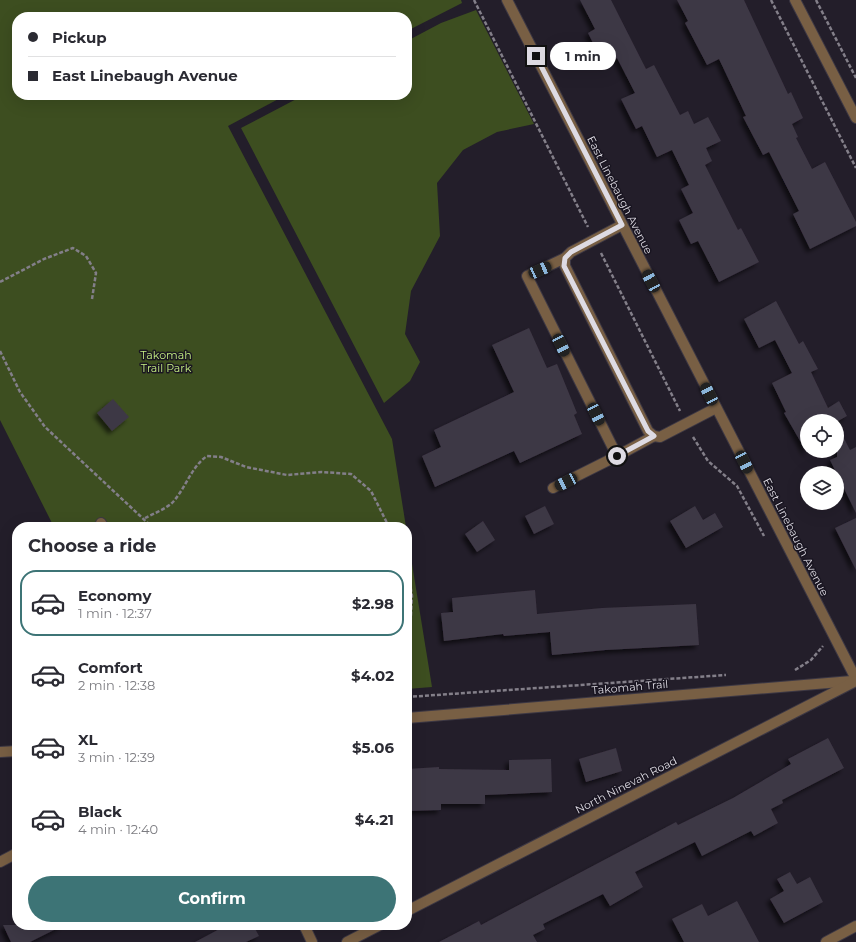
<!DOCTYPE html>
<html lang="en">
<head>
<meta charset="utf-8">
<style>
  body { margin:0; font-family:Montserrat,sans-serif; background:#f7f7f7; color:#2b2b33; height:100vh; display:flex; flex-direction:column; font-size:15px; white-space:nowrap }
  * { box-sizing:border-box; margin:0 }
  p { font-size:13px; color:#7c7c81 }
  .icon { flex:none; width:22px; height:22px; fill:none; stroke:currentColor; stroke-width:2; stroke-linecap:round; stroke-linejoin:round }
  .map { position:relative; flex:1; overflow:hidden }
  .panel { position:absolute; left:12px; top:522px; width:400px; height:408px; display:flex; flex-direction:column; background:#fff; border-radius:16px; box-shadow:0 4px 16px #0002 }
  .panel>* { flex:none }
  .banner { position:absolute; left:12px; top:12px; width:400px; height:88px; border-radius:16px; box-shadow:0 4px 16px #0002; display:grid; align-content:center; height:88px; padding:0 16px; background:#fff }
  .tools { position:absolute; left:800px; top:414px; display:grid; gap:8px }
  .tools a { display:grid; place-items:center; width:44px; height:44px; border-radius:50%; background:#fff; box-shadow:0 4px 16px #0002; font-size:20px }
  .end { position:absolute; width:18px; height:18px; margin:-9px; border:5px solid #dedbe3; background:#111; box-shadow:0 0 0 2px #111 }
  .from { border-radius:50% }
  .bubble { position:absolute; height:28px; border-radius:14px; background:#fff; box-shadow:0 4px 16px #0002; font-size:13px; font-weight:700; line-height:28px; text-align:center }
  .car { position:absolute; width:12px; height:24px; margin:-12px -6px; border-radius:5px; box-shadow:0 0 3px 1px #0007; background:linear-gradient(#222 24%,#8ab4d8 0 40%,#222 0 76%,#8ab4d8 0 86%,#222 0) }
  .banner b { display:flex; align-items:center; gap:14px; height:38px; font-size:15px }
  .banner b+b { border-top:1px solid #e1e1e2 }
  .banner i { width:10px; height:10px; background:#2b2b33 }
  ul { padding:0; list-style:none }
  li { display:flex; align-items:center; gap:12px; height:66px; margin:0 8px 6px; padding:0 8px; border:2px solid transparent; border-radius:16px }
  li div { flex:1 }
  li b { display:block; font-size:15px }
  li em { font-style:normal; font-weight:700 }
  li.on { border-color:#3d7476 }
  li>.icon { width:36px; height:36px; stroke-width:1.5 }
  h2 { padding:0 16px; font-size:18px; line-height:48px }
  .action { display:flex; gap:8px; margin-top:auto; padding:8px 16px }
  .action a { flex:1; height:46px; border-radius:24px; background:#3d7476; color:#fff; font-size:16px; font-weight:700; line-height:46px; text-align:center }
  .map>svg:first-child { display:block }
  .green { fill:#3d4e20 }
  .building { fill:#3e3745; filter:url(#shadow) }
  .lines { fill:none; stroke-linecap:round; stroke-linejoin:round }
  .lane-casing { stroke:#3d3844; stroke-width:12 }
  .street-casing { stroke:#3d3844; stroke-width:12 }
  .path { stroke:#837f89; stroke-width:2.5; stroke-dasharray:4 2; stroke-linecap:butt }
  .lane { stroke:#785f44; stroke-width:10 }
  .street { stroke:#785f44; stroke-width:10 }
  .route { stroke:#dedbe3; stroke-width:5 }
  .labels { text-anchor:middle; stroke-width:3; stroke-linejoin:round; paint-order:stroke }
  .street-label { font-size:11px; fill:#dedbe3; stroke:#191521 }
  .park-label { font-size:11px; fill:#c6f083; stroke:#191521 }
</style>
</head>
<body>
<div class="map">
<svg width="856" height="942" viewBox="0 0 856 942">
  <defs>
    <filter id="shadow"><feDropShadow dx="-3.5" dy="3.5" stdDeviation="2" flood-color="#0009"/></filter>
  </defs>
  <rect width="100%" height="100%" fill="#231e2a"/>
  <!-- green -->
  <g class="green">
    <polygon points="0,0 461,0 462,3 407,31 407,17 17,17 17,95 286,95 228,126 392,439 406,527 54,527 0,420"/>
    <polygon points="476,10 534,124 497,132 463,150 437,183 440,236 411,291 405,334 420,362 410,381 384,403 241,128 304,95 407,95 407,41 441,23"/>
    <polygon points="407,533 432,687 407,689"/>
  </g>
  <!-- building -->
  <g class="building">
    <polygon points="580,0 611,0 646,69 654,65 680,115 688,111 694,124 708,117 721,141 706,148 712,161 705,165 738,230 741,228 759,262 719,282 698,241 691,244 679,220 693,213 681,189 689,185 672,150 657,157 642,126 636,129 621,99 635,93 617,58 604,65 588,33 595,29"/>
    <polygon points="677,0 744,0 788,94 791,92 803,118 792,124 798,137 796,138 812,169 825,162 856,222 856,226 810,249 793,214 799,211 769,152 763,155 743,117 746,116 719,59 707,65 685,23 688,21"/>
    <polygon points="776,301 799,344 803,341 818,369 811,372 828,408 839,401 847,416 838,421 807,421 807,453 784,413 786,412 772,383 792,373 775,340 759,348 744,319"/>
    <polygon points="529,328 547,368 557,364 577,413 574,415 582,434 520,463 514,451 435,487 422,456 441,447 434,430 514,392 492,345"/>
    <polygon points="113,399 129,417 112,431 97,413"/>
    <polygon points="837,425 850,450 856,447 856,513 830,460 837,457"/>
    <polygon points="545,506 554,524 534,534 525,516"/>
    <polygon points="695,506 703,520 715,513 723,527 686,548 670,521"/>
    <polygon points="856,518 856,570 835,528"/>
    <polygon points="483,521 495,540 477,552 465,534"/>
    <polygon points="535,590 537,614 602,608 696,604 699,645 606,650 552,655 550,632 504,636 503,634 444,641 441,613 453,612 452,598"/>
    <polygon points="828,738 844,768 782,800 783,803 771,809 778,823 754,836 751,831 702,856 695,842 635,872 643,887 610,906 603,894 543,924 545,929 533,935 537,942 439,942 479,921 481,925 676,822 678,825 733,798 791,764 788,759"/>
    <polygon points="616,748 622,771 586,782 579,759"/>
    <polygon points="551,759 552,792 485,795 485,804 441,804 441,810 407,811 407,769 439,767 439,769 509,770 509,760"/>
    <polygon points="790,872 797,884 810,877 823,902 784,923 770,899 784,891 777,879"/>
    <polygon points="737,901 759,942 684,942 672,919 702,904 708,916"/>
    <polygon points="3,925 64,925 30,942 11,942"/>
    <polygon points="227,925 253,925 259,936 246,942 195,942"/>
  </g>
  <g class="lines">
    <defs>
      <g id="lane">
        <polyline points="622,225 571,252 565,258 565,266 648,431 654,436 660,437 716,408"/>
        <polyline points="617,456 654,436"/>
        <polyline points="553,488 617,456 527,276 565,258"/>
        <polyline points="101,523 103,527"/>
      </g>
      <g id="street">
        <polyline points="507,0 856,679"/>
        <polyline points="795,0 856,118"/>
        <polyline points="407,718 852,681"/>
        <polyline points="0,752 17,751"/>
        <polyline points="0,862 17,853"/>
        <polyline points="407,911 856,681"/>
        <polyline points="304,925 312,942"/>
        <polyline points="347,942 380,925"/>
        <polyline points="826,942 856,926"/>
      </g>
    </defs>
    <!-- lane casing -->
    <use href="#lane" class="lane-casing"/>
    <!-- street casing -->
    <use href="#street" class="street-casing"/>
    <!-- path -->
    <g class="path">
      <polyline points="474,0 588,227"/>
      <polyline points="771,0 856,168"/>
      <polyline points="816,0 856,78"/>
      <polyline points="601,253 680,411"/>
      <polyline points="0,282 44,259 73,248 86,256 96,273 92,299"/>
      <polyline points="0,351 20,392 45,427 152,527"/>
      <polyline points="693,437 708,461 737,486 764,536"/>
      <path d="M145,518c8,-4 20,-9 27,-15 14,-15 19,-36 35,-47l14,1 25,10 41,8 35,-3 29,2 20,17 18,36"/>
      <polyline points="407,564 412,596 410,633 407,635"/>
      <polyline points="795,670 811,660 823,646"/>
      <polyline points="407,697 726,675"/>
    </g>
    <!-- lane -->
    <use href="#lane" class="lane"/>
    <!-- street -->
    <use href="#street" class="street"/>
  </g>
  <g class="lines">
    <!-- route -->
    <polyline class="route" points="536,56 622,225 571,252 565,258 564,266 648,431 654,436 617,456"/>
  </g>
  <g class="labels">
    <!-- street labels -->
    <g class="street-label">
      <text transform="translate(620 195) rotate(63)" y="4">East Linebaugh Avenue</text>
      <text transform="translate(796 537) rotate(63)" y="4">East Linebaugh Avenue</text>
      <text transform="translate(630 687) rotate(-5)" y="4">Takomah Trail</text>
      <text transform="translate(626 785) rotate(-27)" y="4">North Ninevah Road</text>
    </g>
    <!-- park labels -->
    <g class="park-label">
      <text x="166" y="359">Takomah<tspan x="166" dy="13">Trail Park</tspan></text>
    </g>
  </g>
</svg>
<div class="tools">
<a><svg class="icon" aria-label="locate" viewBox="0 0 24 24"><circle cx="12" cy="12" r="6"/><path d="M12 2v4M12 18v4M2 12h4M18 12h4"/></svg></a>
<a><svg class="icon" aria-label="layers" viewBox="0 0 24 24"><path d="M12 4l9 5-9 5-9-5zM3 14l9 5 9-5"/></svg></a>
</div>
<i class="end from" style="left:617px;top:456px"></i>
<i class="end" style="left:536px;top:56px"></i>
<div class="bubble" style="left:550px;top:42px;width:66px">1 min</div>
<i class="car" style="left:540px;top:270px;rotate:66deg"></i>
<i class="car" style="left:651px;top:281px;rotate:332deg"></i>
<i class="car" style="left:561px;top:345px;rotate:154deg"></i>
<i class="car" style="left:709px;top:394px;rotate:333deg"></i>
<i class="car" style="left:596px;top:414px;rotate:154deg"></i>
<i class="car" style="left:744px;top:462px;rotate:153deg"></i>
<i class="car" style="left:566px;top:482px;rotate:243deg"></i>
<div class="banner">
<b><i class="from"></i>Pickup</b>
<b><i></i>East Linebaugh Avenue</b>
</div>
<section class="panel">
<h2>Choose a ride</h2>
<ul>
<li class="on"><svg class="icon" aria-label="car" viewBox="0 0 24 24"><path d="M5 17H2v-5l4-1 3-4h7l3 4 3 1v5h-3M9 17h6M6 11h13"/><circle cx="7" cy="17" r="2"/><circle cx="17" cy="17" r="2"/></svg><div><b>Economy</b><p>1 min · 12:37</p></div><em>$2.98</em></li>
<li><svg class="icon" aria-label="car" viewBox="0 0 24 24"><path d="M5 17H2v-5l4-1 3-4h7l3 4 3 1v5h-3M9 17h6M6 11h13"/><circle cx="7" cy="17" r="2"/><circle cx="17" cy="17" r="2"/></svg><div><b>Comfort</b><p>2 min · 12:38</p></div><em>$4.02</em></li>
<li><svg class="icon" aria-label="car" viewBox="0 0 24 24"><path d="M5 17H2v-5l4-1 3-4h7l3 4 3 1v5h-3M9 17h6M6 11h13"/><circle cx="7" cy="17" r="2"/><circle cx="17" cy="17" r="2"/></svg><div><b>XL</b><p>3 min · 12:39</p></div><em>$5.06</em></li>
<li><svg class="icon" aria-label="car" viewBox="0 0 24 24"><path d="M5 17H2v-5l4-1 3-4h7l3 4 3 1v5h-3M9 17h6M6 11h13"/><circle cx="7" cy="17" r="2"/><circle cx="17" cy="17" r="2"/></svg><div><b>Black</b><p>4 min · 12:40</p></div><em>$4.21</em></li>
</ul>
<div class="action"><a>Confirm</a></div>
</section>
</div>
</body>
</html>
